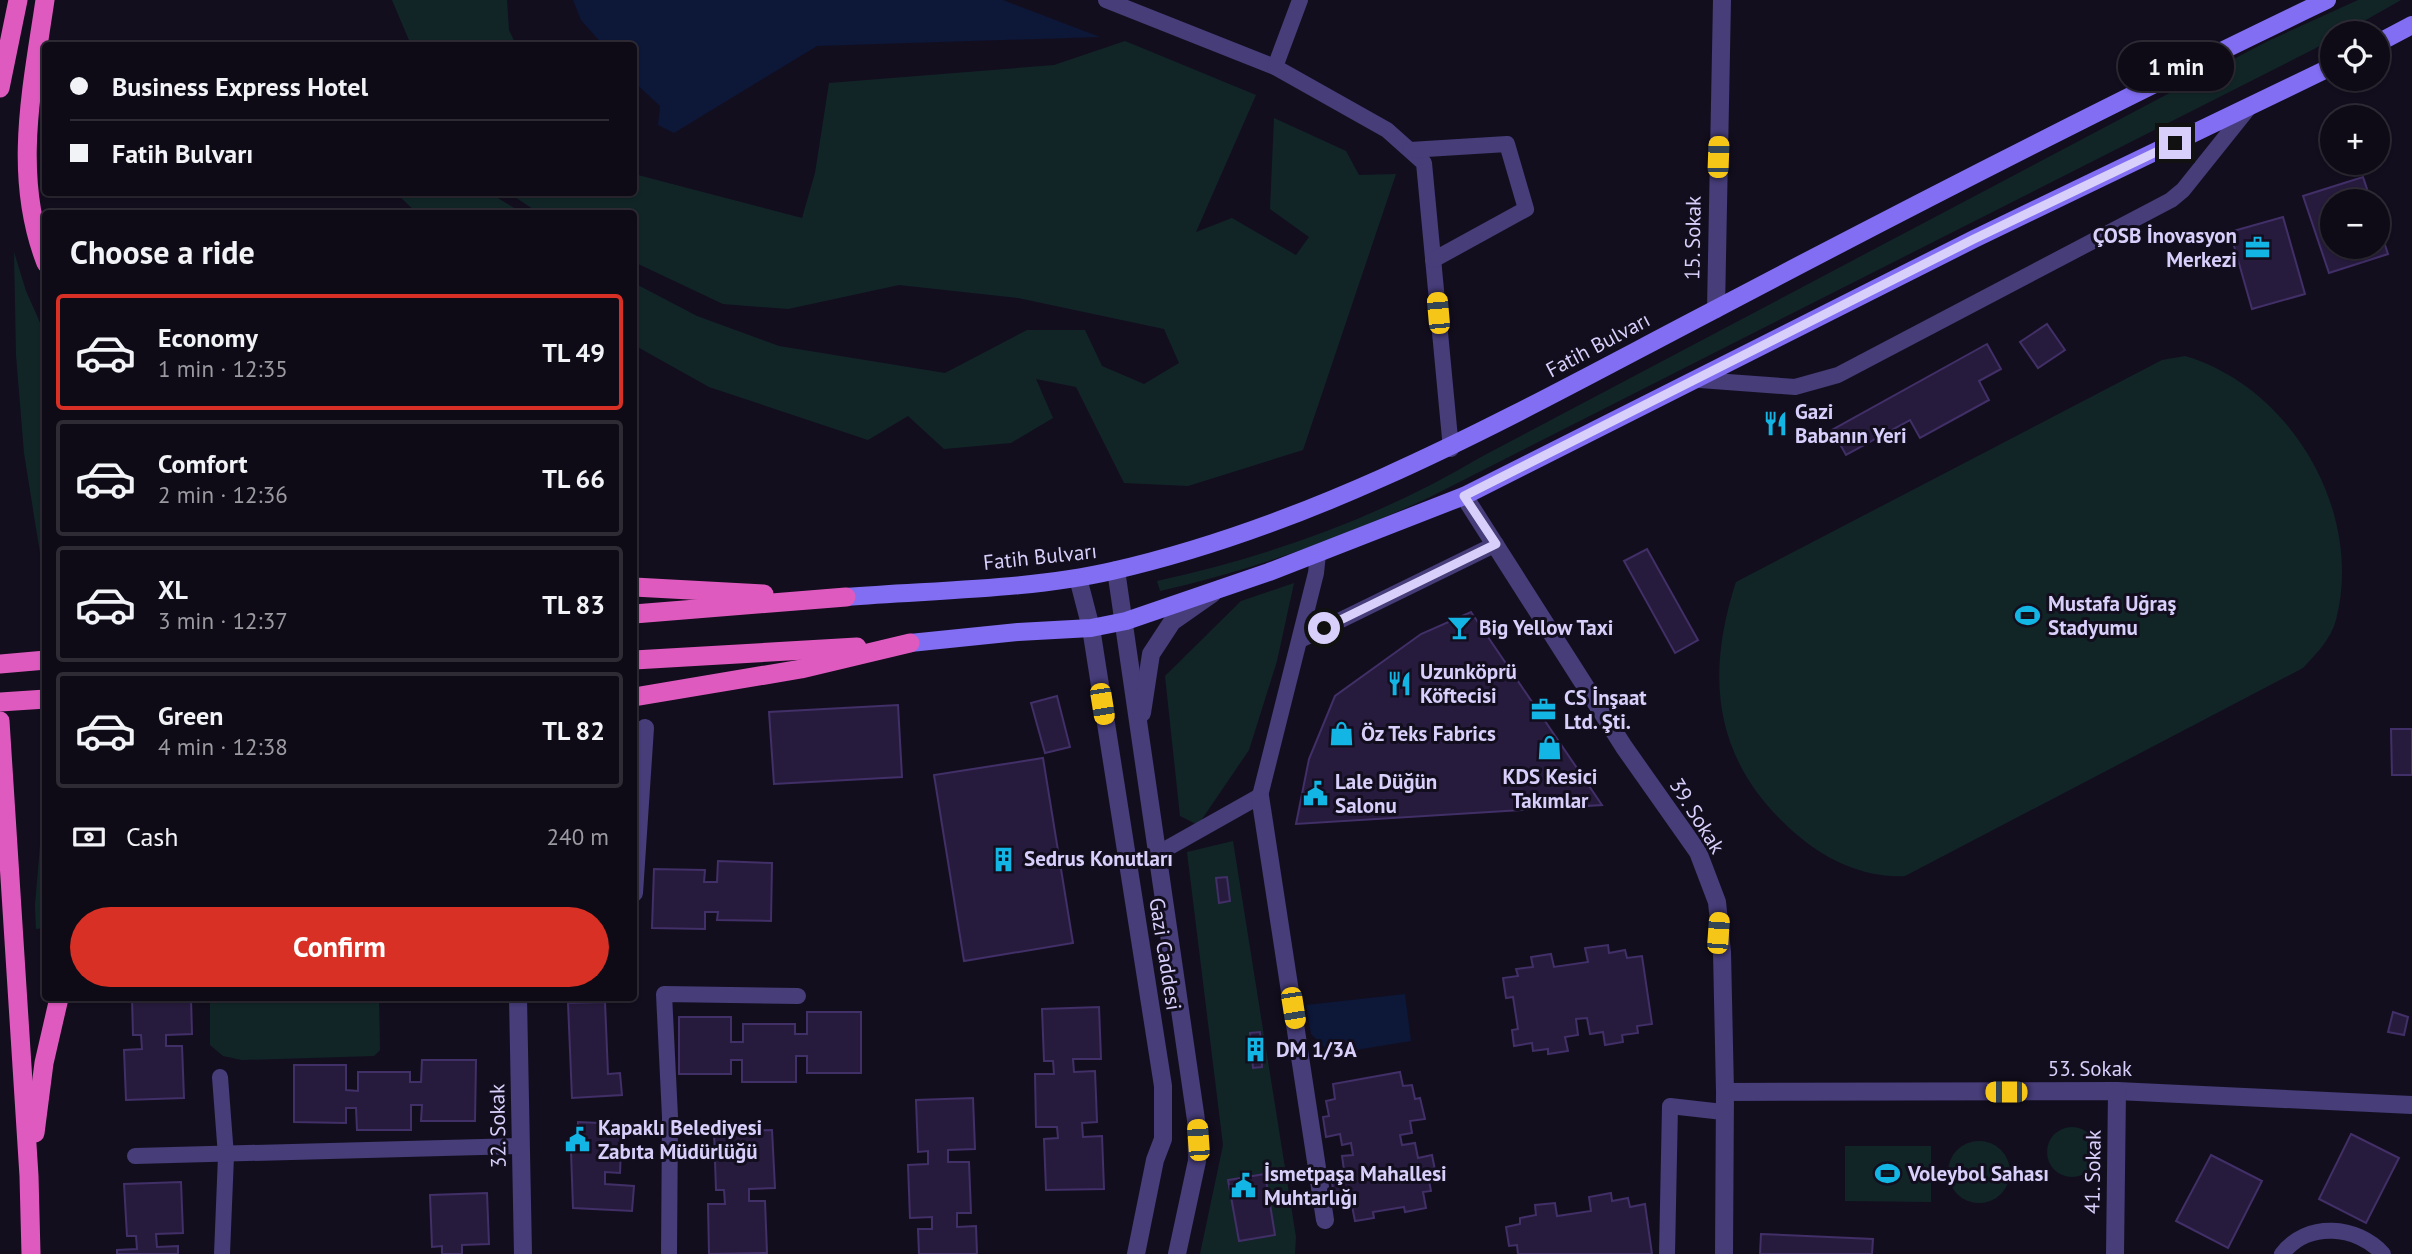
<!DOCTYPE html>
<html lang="en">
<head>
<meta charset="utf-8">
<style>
  body { margin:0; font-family:"PT Sans",sans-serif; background:#17131f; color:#f1f3f6; height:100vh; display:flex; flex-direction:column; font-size:26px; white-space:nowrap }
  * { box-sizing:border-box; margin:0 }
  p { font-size:23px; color:#9b9aa1 }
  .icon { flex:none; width:38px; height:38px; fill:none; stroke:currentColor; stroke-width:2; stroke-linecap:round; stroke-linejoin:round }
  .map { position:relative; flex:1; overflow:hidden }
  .sheet { position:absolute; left:42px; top:210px; width:595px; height:791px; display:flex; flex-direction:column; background:#0e0a16; border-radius:7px; box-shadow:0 2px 5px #0004,0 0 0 2px #2e2b35 }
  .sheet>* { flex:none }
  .hud { position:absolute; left:42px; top:42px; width:595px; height:154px; border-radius:7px; box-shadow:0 2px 5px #0004,0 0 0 2px #2e2b35; display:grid; align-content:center; height:154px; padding:0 28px; background:#0e0a16 }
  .fabs { position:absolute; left:2320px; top:21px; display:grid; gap:14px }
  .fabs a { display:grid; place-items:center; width:70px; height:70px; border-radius:50%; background:#0e0a16; box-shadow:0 2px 5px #0004,0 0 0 2px #2e2b35; font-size:35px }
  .end { position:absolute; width:32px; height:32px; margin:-16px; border:9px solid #d9cffb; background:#111; box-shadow:0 0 0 4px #111 }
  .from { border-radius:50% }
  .bubble { position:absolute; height:49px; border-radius:24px; background:#0e0a16; box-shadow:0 2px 5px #0004,0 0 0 2px #2e2b35; font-size:23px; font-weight:700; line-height:49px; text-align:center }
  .car { position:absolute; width:21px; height:42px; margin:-21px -10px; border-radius:9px; box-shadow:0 0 5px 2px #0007; background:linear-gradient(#f5c518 24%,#345 0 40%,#f5c518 0 76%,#345 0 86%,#f5c518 0) }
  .hud b { display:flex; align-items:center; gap:24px; height:66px; font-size:26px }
  .hud b+b { border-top:2px solid #2e2b35 }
  .hud i { width:18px; height:18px; background:#f1f3f6 }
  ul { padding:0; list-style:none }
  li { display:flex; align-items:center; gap:21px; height:116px; margin:0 14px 10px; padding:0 14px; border:4px solid #2e2b35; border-radius:7px }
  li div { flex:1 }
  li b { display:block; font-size:26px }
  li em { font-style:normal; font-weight:700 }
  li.selected { border-color:#d93025 }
  li>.icon { width:63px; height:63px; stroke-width:1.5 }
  h2 { padding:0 28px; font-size:32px; line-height:84px }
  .pay { display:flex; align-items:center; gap:18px; height:77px; padding:0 28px; font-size:26px }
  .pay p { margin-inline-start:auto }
  .cta { display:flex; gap:14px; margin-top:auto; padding:14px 28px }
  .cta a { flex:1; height:80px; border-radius:42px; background:#d93025; color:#fff; font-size:28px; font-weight:700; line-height:80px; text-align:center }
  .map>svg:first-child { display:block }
  .green { fill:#112527 }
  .water { fill:#0d1738 }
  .building { fill:#271b3d; stroke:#412f67; stroke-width:2 }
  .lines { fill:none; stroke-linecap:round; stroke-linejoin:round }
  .service { stroke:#463d79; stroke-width:16 }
  .minor { stroke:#463d79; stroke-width:18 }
  .tertiary { stroke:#463d79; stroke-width:18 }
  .secondary { stroke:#816ef3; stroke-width:18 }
  .trunk { stroke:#df5abf; stroke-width:19 }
  .route { stroke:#d9cffb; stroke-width:9 }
  .labels { text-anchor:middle; stroke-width:6; stroke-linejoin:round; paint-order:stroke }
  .poi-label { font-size:21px; font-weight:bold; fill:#d9cffb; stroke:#130e1e; text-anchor:start }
  .street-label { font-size:21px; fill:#d9cffb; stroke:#130e1e }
</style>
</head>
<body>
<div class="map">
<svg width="2412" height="1254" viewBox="0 0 2412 1254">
  <rect width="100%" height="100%" fill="#130e1e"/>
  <!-- green -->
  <g class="green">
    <polygon points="392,0 507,0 509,30 516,45 411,45"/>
    <path d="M2358,0h43l-58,33h-10v6l-21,11 -884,448c-87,40 -175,72 -268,93l-3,-10c114,-25 223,-64 324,-124l785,-415z"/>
    <polygon points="1125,41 1256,95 1196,232 1232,218 1296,255 1309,237 1270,209 1274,118 1346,151 1359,175 1396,174 1303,450 1188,486 1124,483 1076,387 1036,379 1053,418 1011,443 944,449 908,416 868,440 709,387 634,345 634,283 697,316 779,346 945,373 1027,330 1085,330 1102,366 1144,384 1179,363 1164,329 1018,298 899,285 788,309 723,304 634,262 634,214 539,213 509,193 634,192 634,174 802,218 815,173 829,83 1054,65"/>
    <polygon points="396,193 490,193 522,213 417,213"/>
    <polygon points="14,252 26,291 45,334 45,584 24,453 16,355"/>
    <path d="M2185,356c106,31 179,156 151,264 -5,19 -20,34 -33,48l-398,208c-38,2 -75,-14 -104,-38 -85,-70 -98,-155 -65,-256l426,-222z"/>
    <polygon points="1294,583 1277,661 1249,750 1198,825 1180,816 1165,676 1241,601"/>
    <polygon points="45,783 45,928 36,929 35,906"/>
    <polygon points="1233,841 1296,1237 1295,1254 1200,1254 1223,1145 1187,852"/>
    <polygon points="210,998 379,998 380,1050 374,1056 242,1060 223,1056 210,1045"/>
    <circle cx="2072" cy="1152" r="25"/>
    <circle cx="1979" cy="1172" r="31"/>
    <polygon points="1845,1146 1931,1146 1931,1202 1845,1201"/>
  </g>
  <!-- water -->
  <g class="water">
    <polygon points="573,0 1003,0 1100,37 817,46 674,133 658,125 660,106 634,82 634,46 603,45 581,20"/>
    <polygon points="1405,994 1411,1041 1331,1054 1311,1034 1306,1005"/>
  </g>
  <!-- building -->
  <g class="building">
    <polygon points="2363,177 2371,201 2333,201 2333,247 2378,247 2378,224 2388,254 2329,273 2303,196"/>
    <polygon points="2283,217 2305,294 2252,309 2230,232"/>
    <polygon points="2047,324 2065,350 2038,368 2020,342"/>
    <polygon points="1987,344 2001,369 1979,381 1989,400 1920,438 1910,420 1846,455 1832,430"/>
    <polygon points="1647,549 1698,640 1675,653 1624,561"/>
    <polygon points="1471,612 1602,805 1296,824 1309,759 1335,696 1421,634"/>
    <polygon points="1057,696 1070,747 1045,753 1031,703"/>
    <polygon points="898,705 902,777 774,784 769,712"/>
    <polygon points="2391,729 2412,729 2412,775 2392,775"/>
    <polygon points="1043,758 1073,943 964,961 934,775"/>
    <polygon points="718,861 772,863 771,921 717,920 718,912 705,912 705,929 652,928 654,869 705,870 704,882 717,882"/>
    <polygon points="1227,877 1230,901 1219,903 1216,878"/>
    <polygon points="1608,945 1609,953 1625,950 1627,958 1642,956 1652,1024 1637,1026 1638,1033 1622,1035 1623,1042 1605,1045 1603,1032 1590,1034 1587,1018 1576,1019 1578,1035 1565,1037 1568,1051 1548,1054 1548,1049 1533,1051 1532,1043 1514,1046 1512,1030 1518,1029 1513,997 1506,998 1503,978 1518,976 1516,969 1533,967 1531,957 1551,954 1554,967 1588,962 1585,948"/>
    <polygon points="132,998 191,998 192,1034 166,1035 166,1046 182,1046 184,1098 126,1100 124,1050 142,1049 141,1035 133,1035"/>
    <polygon points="605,1002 608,1074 620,1073 622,1095 572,1098 568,1003"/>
    <polygon points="1099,1007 1101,1059 1073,1059 1074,1072 1095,1071 1097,1122 1082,1123 1083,1137 1102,1136 1104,1189 1046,1190 1044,1139 1058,1138 1057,1127 1036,1127 1035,1074 1054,1074 1053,1061 1044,1061 1042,1009"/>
    <polygon points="807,1012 861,1012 861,1073 807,1073 807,1056 796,1056 796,1082 742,1082 742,1060 731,1060 731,1074 679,1074 679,1017 731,1017 731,1042 743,1042 743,1024 795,1024 795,1034 807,1034"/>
    <polygon points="2393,1012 2408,1017 2404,1035 2388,1032"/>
    <polygon points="1260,1032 1262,1067 1253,1068 1250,1033"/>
    <polygon points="422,1060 476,1060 475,1121 421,1121 422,1105 411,1105 411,1130 357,1130 356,1108 346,1108 346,1123 294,1122 294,1065 346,1065 346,1090 358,1091 358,1072 410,1072 410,1082 421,1082"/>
    <polygon points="1400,1072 1403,1086 1412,1085 1415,1099 1420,1098 1425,1119 1410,1121 1412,1133 1400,1135 1402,1145 1415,1143 1418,1158 1432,1155 1436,1175 1428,1176 1431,1191 1423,1192 1426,1208 1405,1212 1404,1207 1373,1212 1374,1218 1355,1221 1352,1206 1343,1208 1341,1193 1334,1194 1330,1172 1344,1170 1342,1156 1353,1155 1351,1143 1342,1145 1340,1134 1326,1137 1323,1117 1329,1116 1326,1101 1335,1099 1333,1084"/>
    <polygon points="973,1098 975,1149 948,1150 948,1162 969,1162 971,1213 957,1213 957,1227 976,1226 977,1254 919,1254 918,1229 932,1229 932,1217 910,1218 908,1165 928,1164 928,1151 918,1152 916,1100"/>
    <polygon points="578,1122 622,1124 620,1173 605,1172 605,1184 634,1186 632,1211 573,1208 571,1151 577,1152"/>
    <polygon points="772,1130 775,1188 749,1189 749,1201 765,1201 767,1253 709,1254 708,1204 725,1204 724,1190 716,1190 714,1132"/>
    <polygon points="2351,1134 2399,1158 2366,1223 2319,1199"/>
    <polygon points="2211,1155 2262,1181 2228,1248 2176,1221"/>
    <polygon points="1265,1174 1275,1235 1239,1241 1228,1180"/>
    <polygon points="181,1182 183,1233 156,1234 157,1247 178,1246 178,1254 117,1254 117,1250 137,1249 136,1236 127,1236 124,1184"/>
    <polygon points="487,1193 489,1244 462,1245 462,1254 442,1254 442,1246 432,1247 430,1195"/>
    <polygon points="1611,1193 1612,1201 1628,1198 1630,1207 1645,1204 1652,1254 1518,1254 1517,1245 1509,1246 1506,1227 1520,1224 1520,1218 1536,1215 1535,1205 1555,1203 1557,1216 1591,1211 1589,1197"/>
    <polygon points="1761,1234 1873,1239 1872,1254 1760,1254"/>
  </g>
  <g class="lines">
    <!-- service -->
    <g class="service">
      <polyline points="1106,0 1275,67"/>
      <polyline points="1300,0 1275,67 1387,130 1424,163 1451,449"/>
      <polyline points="1410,150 1507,144 1526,209 1433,260"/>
      <polyline points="1700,380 1795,387 1838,375 2171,200 2183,190 2247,110"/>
      <polyline points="1300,640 1496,544"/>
      <polyline points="1157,854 1260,796 1316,573 1318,554"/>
      <polyline points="220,1077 226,1156 222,1254"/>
      <polyline points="135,1156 521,1146"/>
      <polyline points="669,1254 670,1117 664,994 798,996"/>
      <polyline points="1667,1254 1670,1106 1723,1112"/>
      <path d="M2282,1254c25,-33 75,-29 101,0"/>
    </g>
    <!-- minor -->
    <g class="minor">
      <polyline points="1716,309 1722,0"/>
      <polyline points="1464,496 1624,747 1698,852 1717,902 1722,952 1725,1092 1724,1254"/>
      <polyline points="1260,796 1325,1220"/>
      <polyline points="634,893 645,728"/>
      <polyline points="518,998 523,1254"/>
      <polyline points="1725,1092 2117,1091 2412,1105"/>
      <polyline points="2115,1254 2117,1091"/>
    </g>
    <!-- tertiary -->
    <g class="tertiary">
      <polyline points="1116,570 1196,1120 1197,1161 1177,1254"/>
      <polyline points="1078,578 1091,628 1163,1086 1163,1139 1155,1160 1136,1254"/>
      <polyline points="1142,713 1151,654 1172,622 1212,594"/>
    </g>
    <!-- secondary -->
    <g class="secondary">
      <polyline points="2378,43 2412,25"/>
      <path d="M846,597c85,-7 183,-7 266,-26 215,-49 406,-159 600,-260 203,-107 408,-212 615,-311"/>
      <polyline points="910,643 1018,632 1091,628 1126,621 1269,572 1464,496 1974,239 2333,66"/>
    </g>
    <!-- trunk -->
    <g class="trunk">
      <path d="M45,0c-13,89 -33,176 1,263"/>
      <polyline points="0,88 18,0"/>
      <polyline points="634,587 764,594"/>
      <polyline points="634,614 846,597"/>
      <polyline points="634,660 857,647"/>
      <polyline points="0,664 46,660"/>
      <polyline points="634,697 801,669 910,643"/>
      <polyline points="0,702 46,699"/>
      <polyline points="0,721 29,1176 31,1254"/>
      <polyline points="35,1133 44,1063 59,998"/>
    </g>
  </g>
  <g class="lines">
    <!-- route -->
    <polyline class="route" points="1324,628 1496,544 1464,496 1974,239 2175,143"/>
  </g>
  <!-- icons -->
  <defs>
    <symbol id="office-bare" viewBox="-9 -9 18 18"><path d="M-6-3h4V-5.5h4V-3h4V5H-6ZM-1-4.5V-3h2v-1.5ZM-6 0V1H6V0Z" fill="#12b5e3" stroke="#130e1e" stroke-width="2.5" paint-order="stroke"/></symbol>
    <symbol id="restaurant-bare" viewBox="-9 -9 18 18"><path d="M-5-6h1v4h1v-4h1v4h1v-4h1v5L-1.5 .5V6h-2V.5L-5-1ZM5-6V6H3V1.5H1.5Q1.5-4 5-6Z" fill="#12b5e3" stroke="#130e1e" stroke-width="2.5" paint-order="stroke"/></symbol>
    <symbol id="stadium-bare" viewBox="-9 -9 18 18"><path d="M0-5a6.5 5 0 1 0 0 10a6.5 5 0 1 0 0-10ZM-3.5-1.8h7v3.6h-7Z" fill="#12b5e3" stroke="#130e1e" stroke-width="2.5" paint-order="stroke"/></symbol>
    <symbol id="bar-bare" viewBox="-9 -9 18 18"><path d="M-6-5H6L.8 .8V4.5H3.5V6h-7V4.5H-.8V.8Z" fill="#12b5e3" stroke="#130e1e" stroke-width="2.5" paint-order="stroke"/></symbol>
    <symbol id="shop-bare" viewBox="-9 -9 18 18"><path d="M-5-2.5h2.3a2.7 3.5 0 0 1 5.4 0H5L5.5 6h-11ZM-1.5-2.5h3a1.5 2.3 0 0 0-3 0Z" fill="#12b5e3" stroke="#130e1e" stroke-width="2.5" paint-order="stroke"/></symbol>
    <symbol id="civic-bare" viewBox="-9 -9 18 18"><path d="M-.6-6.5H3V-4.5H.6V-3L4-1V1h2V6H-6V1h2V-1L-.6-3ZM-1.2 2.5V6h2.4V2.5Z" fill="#12b5e3" stroke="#130e1e" stroke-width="2.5" paint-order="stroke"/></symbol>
    <symbol id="building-bare" viewBox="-9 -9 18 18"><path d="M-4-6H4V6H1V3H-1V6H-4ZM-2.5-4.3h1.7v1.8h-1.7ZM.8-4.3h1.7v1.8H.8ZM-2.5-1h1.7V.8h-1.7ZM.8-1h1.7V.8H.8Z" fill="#12b5e3" stroke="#130e1e" stroke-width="2.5" paint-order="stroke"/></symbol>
  </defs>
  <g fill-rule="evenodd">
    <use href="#office-bare" x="2240" y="230" width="35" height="35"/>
    <use href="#restaurant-bare" x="1758" y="406" width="35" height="35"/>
    <use href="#stadium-bare" x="2010" y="598" width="35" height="35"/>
    <use href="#bar-bare" x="1442" y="610" width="35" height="35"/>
    <use href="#restaurant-bare" x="1382" y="666" width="35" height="35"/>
    <use href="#office-bare" x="1526" y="692" width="35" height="35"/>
    <use href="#shop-bare" x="1324" y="716" width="35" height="35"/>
    <use href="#shop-bare" x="1532" y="730" width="35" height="35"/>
    <use href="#civic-bare" x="1298" y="776" width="35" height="35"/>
    <use href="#building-bare" x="986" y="842" width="35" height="35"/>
    <use href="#building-bare" x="1238" y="1032" width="35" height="35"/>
    <use href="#civic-bare" x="560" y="1122" width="35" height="35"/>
    <use href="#stadium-bare" x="1870" y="1156" width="35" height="35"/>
    <use href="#civic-bare" x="1226" y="1168" width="35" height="35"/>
  </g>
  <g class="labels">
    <!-- poi labels -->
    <g class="poi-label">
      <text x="2237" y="243" text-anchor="end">ÇOSB İnovasyon<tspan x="2237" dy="24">Merkezi</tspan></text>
      <text x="1795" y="419">Gazi<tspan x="1795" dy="24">Babanın Yeri</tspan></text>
      <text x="2048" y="611">Mustafa Uğraş<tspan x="2048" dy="24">Stadyumu</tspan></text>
      <text x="1479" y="635">Big Yellow Taxi</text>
      <text x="1420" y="679">Uzunköprü<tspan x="1420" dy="24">Köftecisi</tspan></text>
      <text x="1564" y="705">CS İnşaat<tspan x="1564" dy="24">Ltd. Şti.</tspan></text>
      <text x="1361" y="741">Öz Teks Fabrics</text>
      <text x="1550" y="784" text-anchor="middle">KDS Kesici<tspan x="1550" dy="24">Takımlar</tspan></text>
      <text x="1335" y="789">Lale Düğün<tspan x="1335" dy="24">Salonu</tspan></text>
      <text x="1024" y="866">Sedrus Konutları</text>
      <text x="1276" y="1057">DM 1/3A</text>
      <text x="598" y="1135">Kapaklı Belediyesi<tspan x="598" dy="24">Zabıta Müdürlüğü</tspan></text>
      <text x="1264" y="1181">İsmetpaşa Mahallesi<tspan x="1264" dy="24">Muhtarlığı</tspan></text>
      <text x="1908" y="1181">Voleybol Sahası</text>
    </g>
    <!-- street labels -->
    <g class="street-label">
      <text transform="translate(1693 238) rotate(-89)" y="7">15. Sokak</text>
      <text transform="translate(1598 345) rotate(-28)" y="7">Fatih Bulvarı</text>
      <text transform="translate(1040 557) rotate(-6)" y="7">Fatih Bulvarı</text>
      <text transform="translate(1697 816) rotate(58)" y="7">39. Sokak</text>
      <text transform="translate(1165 954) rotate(81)" y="7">Gazi Caddesi</text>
      <text x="2090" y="1076">53. Sokak</text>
      <text transform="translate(498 1126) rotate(-91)" y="7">32. Sokak</text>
      <text transform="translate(2093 1172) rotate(-89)" y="7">41. Sokak</text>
    </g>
  </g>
</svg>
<div class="fabs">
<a><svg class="icon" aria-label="locate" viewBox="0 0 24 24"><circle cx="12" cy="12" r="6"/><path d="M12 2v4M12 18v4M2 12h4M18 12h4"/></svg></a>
<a>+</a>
<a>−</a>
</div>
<i class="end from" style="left:1324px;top:628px"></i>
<i class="end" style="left:2175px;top:143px"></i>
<div class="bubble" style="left:2118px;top:42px;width:116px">1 min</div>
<i class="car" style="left:1718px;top:157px;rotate:2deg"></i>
<i class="car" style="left:1438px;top:313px;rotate:355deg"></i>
<i class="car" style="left:1102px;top:704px;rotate:171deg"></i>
<i class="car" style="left:1718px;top:933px;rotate:4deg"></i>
<i class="car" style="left:1293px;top:1008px;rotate:171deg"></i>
<i class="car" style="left:2006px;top:1092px;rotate:270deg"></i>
<i class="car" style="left:1198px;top:1140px;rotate:356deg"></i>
<div class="hud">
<b><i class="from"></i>Business Express Hotel</b>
<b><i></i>Fatih Bulvarı</b>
</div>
<section class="sheet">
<h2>Choose a ride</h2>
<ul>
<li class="selected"><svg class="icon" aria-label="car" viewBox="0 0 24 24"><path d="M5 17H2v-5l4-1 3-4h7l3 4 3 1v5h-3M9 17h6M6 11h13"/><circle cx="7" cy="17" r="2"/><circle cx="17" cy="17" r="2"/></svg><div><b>Economy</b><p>1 min · 12:35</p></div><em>TL 49</em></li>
<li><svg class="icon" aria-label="car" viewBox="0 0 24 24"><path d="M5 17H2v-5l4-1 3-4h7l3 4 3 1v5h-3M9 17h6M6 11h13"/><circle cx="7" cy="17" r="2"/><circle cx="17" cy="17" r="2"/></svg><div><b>Comfort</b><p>2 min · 12:36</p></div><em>TL 66</em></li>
<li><svg class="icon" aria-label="car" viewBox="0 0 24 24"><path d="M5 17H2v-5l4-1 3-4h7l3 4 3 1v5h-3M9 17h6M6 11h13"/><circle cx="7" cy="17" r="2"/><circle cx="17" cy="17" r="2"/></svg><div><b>XL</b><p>3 min · 12:37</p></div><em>TL 83</em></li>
<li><svg class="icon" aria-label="car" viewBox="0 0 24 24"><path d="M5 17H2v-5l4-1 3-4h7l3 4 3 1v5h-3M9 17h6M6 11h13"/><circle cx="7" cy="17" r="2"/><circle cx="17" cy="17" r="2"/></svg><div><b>Green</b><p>4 min · 12:38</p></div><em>TL 82</em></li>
</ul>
<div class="pay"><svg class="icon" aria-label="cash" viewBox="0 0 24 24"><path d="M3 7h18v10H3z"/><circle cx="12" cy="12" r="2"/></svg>Cash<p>240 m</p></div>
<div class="cta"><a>Confirm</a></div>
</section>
</div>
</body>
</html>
